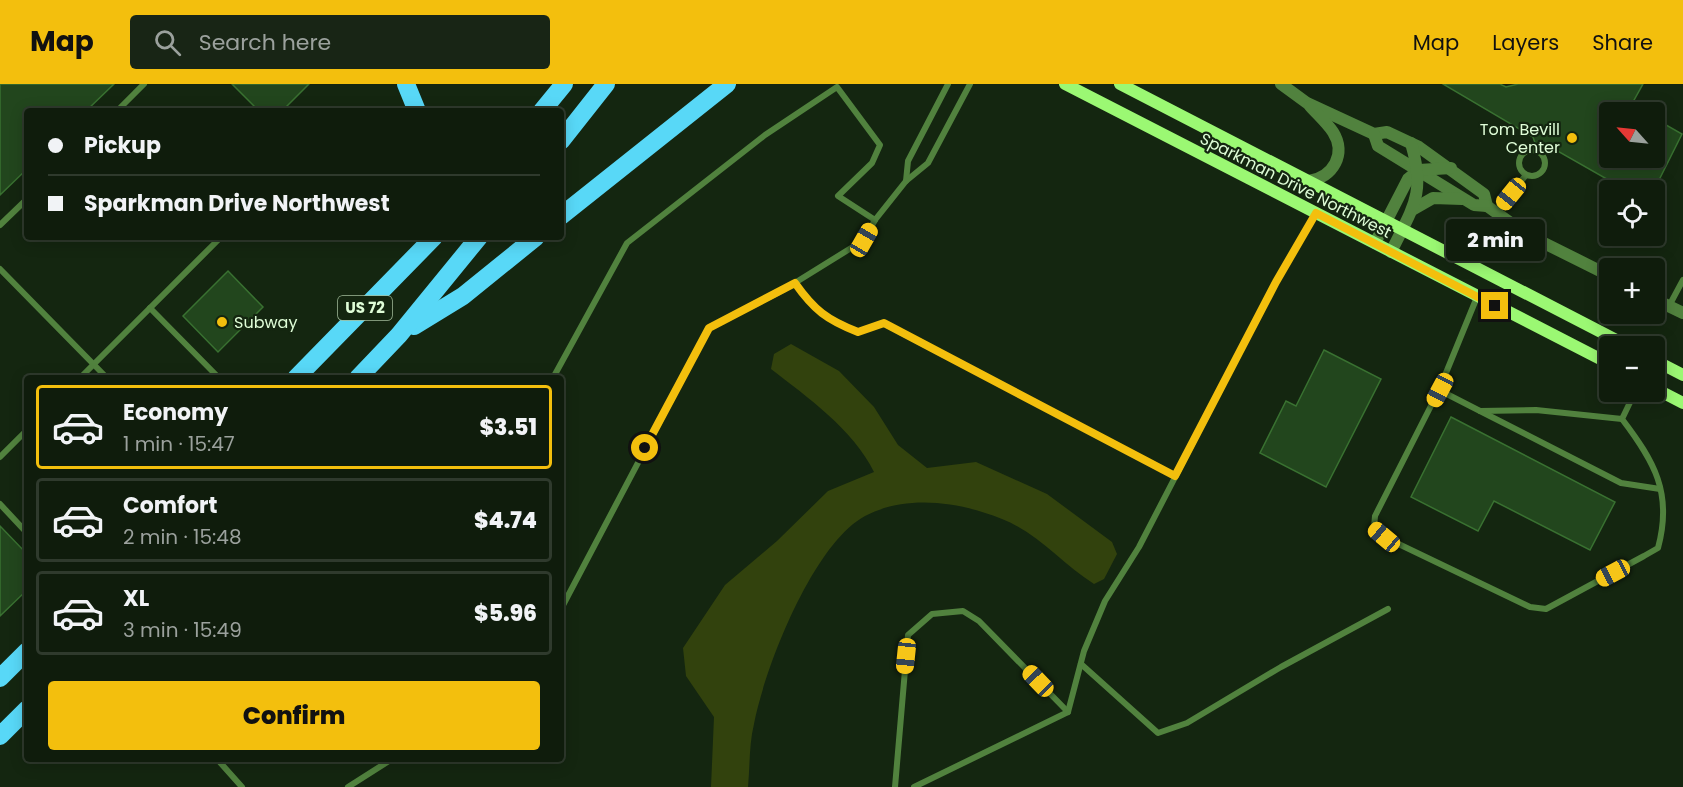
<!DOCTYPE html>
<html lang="en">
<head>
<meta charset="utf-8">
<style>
  body { margin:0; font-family:Poppins,sans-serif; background:#182515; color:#f1f3f6; height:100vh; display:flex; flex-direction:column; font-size:22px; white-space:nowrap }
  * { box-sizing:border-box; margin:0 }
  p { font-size:20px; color:#9ba19d }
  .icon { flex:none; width:33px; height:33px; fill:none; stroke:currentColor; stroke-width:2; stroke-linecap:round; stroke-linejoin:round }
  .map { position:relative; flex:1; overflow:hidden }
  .drawer { position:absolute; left:24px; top:291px; width:540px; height:387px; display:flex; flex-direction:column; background:#0f1c0c; border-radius:6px; box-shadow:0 3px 15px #0003,0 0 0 2px #2f3a2d }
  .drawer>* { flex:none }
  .banner { position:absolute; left:24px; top:24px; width:540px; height:132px; border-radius:6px; box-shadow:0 3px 15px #0003,0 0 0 2px #2f3a2d; display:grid; align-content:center; height:132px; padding:0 24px; background:#0f1c0c }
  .needle { width:39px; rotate:297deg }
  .buttons { position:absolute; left:1599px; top:18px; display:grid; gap:12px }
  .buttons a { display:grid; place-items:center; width:66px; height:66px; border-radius:6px; background:#0f1c0c; box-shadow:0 3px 15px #0003,0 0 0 2px #2f3a2d; font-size:30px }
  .end { position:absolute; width:27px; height:27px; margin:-14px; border:8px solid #f3bf0d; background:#111; box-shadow:0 0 0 3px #111 }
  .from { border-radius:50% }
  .bubble { position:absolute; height:42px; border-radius:6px; background:#0f1c0c; box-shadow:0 3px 15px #0003,0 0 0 2px #2f3a2d; font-size:20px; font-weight:800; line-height:42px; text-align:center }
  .car { position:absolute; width:18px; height:36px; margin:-18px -9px; border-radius:8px; box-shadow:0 0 4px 2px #0007; background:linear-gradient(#f5c518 24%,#345 0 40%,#f5c518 0 76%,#345 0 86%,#f5c518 0) }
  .banner b { display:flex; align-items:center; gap:21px; height:57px; font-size:22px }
  .banner b+b { border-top:2px solid #2f3a2d }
  .banner i { width:15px; height:15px; background:#f1f3f6 }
  ul { padding:10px 0 0; list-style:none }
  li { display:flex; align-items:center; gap:18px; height:84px; margin:0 12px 9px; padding:0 12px; border:3px solid #2f3a2d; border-radius:6px }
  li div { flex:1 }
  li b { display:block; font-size:22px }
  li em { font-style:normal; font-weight:800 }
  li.active { border-color:#f3bf0d }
  li>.icon { width:54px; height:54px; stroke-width:1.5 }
  .primary-button { display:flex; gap:12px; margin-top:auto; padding:12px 24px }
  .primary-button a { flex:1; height:69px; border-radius:6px; background:#f3bf0d; color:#111; font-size:24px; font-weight:800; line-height:69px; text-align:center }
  header { display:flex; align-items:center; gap:36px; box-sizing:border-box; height:84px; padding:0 30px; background:#f3bf0d; color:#111 }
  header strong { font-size:28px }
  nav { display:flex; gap:33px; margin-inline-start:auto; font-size:21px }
  .search { width:420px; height:54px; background:#182515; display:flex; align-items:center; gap:15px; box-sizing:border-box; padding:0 21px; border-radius:6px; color:#9ba19d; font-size:22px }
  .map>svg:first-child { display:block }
  .water { fill:#32420d }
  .building { fill:#22461d; stroke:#397131; stroke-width:1.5 }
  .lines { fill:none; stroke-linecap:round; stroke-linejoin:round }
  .lane { stroke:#51823e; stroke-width:6 }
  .street { stroke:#51823e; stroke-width:12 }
  .secondary { stroke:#9bf873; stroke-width:12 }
  .highway { stroke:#58d8f7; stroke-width:18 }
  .route { stroke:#f3bf0d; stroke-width:8 }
  .poi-dot { fill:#f3bf0d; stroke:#142610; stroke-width:2 }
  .labels { text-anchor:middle; stroke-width:4.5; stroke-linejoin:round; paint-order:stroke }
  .shield { fill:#142610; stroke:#a2bc9b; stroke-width:1.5 }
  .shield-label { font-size:15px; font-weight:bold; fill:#dffdd7 }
  .poi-label { font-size:16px; fill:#dffdd7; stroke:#142610; text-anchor:end }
  .street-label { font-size:16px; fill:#dffdd7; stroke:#142610 }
</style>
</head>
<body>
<header>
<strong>Map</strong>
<div class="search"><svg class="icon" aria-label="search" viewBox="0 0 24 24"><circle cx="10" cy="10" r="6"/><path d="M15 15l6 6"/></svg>Search here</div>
<nav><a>Map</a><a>Layers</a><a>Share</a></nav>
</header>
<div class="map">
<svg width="1683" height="703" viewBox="0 0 1683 703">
  <rect width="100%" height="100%" fill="#142610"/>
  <!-- water -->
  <path class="water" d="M791,260l48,27 35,36 24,38 29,23 49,-6 71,32 65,48 5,12 -13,25 -10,5c-32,-20 -56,-51 -92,-65 -42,-17 -95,-25 -137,-3 -52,28 -100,151 -111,208 -5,20 -4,42 -6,63h-37l3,-70 -28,-41 -3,-28 42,-63 52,-44 51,-50 46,-19c-21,-43 -67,-75 -103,-103l3,-15z"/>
  <!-- building -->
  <g class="building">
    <polygon points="0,0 114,0 86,27 27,27 27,85 0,111"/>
    <polygon points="232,0 309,0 282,27 259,27"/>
    <polygon points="1443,0 1500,0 1506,3 1518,0 1643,0 1633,18 1652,28 1610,28 1610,74 1654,74 1654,34 1682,50 1654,106 1626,106 1556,66 1550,68 1535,59 1533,53"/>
    <polygon points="228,187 263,223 218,268 183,232"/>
    <polygon points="1324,266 1381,295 1326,403 1260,369 1286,317 1296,322"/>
    <polygon points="1451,333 1615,418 1590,466 1494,417 1478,447 1411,413"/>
    <polygon points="0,442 27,470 27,506 0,532"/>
  </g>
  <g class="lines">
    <!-- lane -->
    <g class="lane">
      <polyline points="117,27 144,0"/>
      <circle cx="1532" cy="79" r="13"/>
      <polyline points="906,97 908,77 948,0"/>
      <polyline points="1496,128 1526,91"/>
      <polyline points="0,141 27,115"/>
      <polyline points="0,185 107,294"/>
      <path d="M795,199c19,27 32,37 63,49l25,-9 292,153"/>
      <path d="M1477,213l-38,93 -64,126 -1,12 10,9 146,70 16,2 98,-53 14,-8c15,-55 -4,-87 -36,-129l13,-27"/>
      <polyline points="1669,222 1683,196"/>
      <polyline points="150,224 219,294"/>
      <polyline points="80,294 221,153"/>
      <polyline points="553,294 627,159 765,51 837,3 880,61 872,79 838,112 875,136"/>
      <polyline points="1439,306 1480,327 1536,326 1622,335"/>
      <polyline points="1480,327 1621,399 1660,405"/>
      <polyline points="0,373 27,346"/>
      <polyline points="0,420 27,449"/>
      <polyline points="561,525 709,244 785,205 864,156 875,136 906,97 928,79 970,0"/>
      <polyline points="1081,580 1158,649 1187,639 1281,583 1388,525"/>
      <polyline points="217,675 242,703"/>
      <polyline points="348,703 392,675"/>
      <polyline points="895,703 908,551 932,530 963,527 979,537 1068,628"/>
      <polyline points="914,703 1068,628 1084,567 1105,517 1139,463 1276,198 1316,129"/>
    </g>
    <!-- street -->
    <g class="street">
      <polyline points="1281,0 1307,19 1374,50 1387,48 1419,63 1484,110 1487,122"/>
      <polyline points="1374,50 1378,62 1474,121 1487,122 1526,150 1610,192"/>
      <path d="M1309,97c24,-4 38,-27 24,-49 -6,-9 -15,-17 -23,-26"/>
      <polyline points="1412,126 1433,114 1462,115"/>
      <polyline points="1375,159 1408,95 1419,86 1451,84"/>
      <path d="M1391,168c22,-45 35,-58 20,-109"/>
      <polyline points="1654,215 1683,229"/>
    </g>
    <!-- secondary -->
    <g class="secondary">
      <polyline points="1065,0 1610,280"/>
      <polyline points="1120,0 1628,262"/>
      <polyline points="1654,276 1683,291"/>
      <polyline points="1654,304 1683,319"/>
    </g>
    <!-- highway -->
    <g class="highway">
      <polyline points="406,0 417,27"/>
      <polyline points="542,27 564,0"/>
      <polyline points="561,57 606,0"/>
      <polyline points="561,132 727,0"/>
      <polyline points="414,242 463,212 536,153"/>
      <polyline points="296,294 434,153"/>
      <polyline points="358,294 399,251 479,153"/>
      <polyline points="0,594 27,567"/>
      <polyline points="0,652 27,625"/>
    </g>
  </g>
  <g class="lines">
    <!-- route -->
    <path class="route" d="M645,364l64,-120 86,-45c19,27 32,37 63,49l26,-9 291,153 101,-194 40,-69 179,93"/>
  </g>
  <!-- markers -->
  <g class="poi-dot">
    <circle cx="1572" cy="54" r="6"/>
    <circle cx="222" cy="238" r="6"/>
  </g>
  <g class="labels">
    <!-- shield labels -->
    <rect class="shield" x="338" y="212" width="54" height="24" rx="4.5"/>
    <g class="shield-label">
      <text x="365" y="229">US 72</text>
    </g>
    <!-- poi labels -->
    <g class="poi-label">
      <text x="1560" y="51">Tom Bevill<tspan x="1560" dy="18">Center</tspan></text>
      <text x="234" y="244" text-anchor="start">Subway</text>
    </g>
    <!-- street labels -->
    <g class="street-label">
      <text transform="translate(1296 101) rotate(27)" y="6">Sparkman Drive Northwest</text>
    </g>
  </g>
</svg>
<div class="buttons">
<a><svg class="needle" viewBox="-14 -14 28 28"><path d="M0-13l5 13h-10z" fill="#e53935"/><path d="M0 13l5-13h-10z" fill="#9ba19d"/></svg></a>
<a><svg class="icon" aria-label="locate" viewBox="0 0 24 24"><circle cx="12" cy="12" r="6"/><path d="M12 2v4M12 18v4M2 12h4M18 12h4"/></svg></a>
<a>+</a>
<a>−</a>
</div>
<i class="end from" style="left:645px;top:364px"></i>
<i class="end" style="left:1495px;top:222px"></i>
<div class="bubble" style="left:1446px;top:135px;width:99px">2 min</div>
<i class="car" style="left:1511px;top:110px;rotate:219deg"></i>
<i class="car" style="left:864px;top:156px;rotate:30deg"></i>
<i class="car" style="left:1440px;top:306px;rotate:208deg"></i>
<i class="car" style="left:1384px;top:453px;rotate:310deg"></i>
<i class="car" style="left:1613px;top:489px;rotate:242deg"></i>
<i class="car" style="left:906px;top:572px;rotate:186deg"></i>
<i class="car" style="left:1038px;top:597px;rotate:316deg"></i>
<div class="banner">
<b><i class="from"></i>Pickup</b>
<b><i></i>Sparkman Drive Northwest</b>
</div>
<section class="drawer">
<ul>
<li class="active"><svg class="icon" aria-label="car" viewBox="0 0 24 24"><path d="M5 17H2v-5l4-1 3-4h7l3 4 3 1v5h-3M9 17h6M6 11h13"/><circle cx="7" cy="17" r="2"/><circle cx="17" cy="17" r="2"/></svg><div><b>Economy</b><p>1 min · 15:47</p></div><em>$3.51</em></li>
<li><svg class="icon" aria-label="car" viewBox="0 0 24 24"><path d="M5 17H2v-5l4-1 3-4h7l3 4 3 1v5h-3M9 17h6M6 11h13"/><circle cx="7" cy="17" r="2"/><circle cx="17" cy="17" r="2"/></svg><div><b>Comfort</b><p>2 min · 15:48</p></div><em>$4.74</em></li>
<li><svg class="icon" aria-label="car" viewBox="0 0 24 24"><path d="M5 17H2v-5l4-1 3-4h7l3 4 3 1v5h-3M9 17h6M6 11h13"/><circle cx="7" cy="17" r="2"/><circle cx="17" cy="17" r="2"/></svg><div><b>XL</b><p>3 min · 15:49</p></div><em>$5.96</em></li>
</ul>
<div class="primary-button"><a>Confirm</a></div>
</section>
</div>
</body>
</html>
